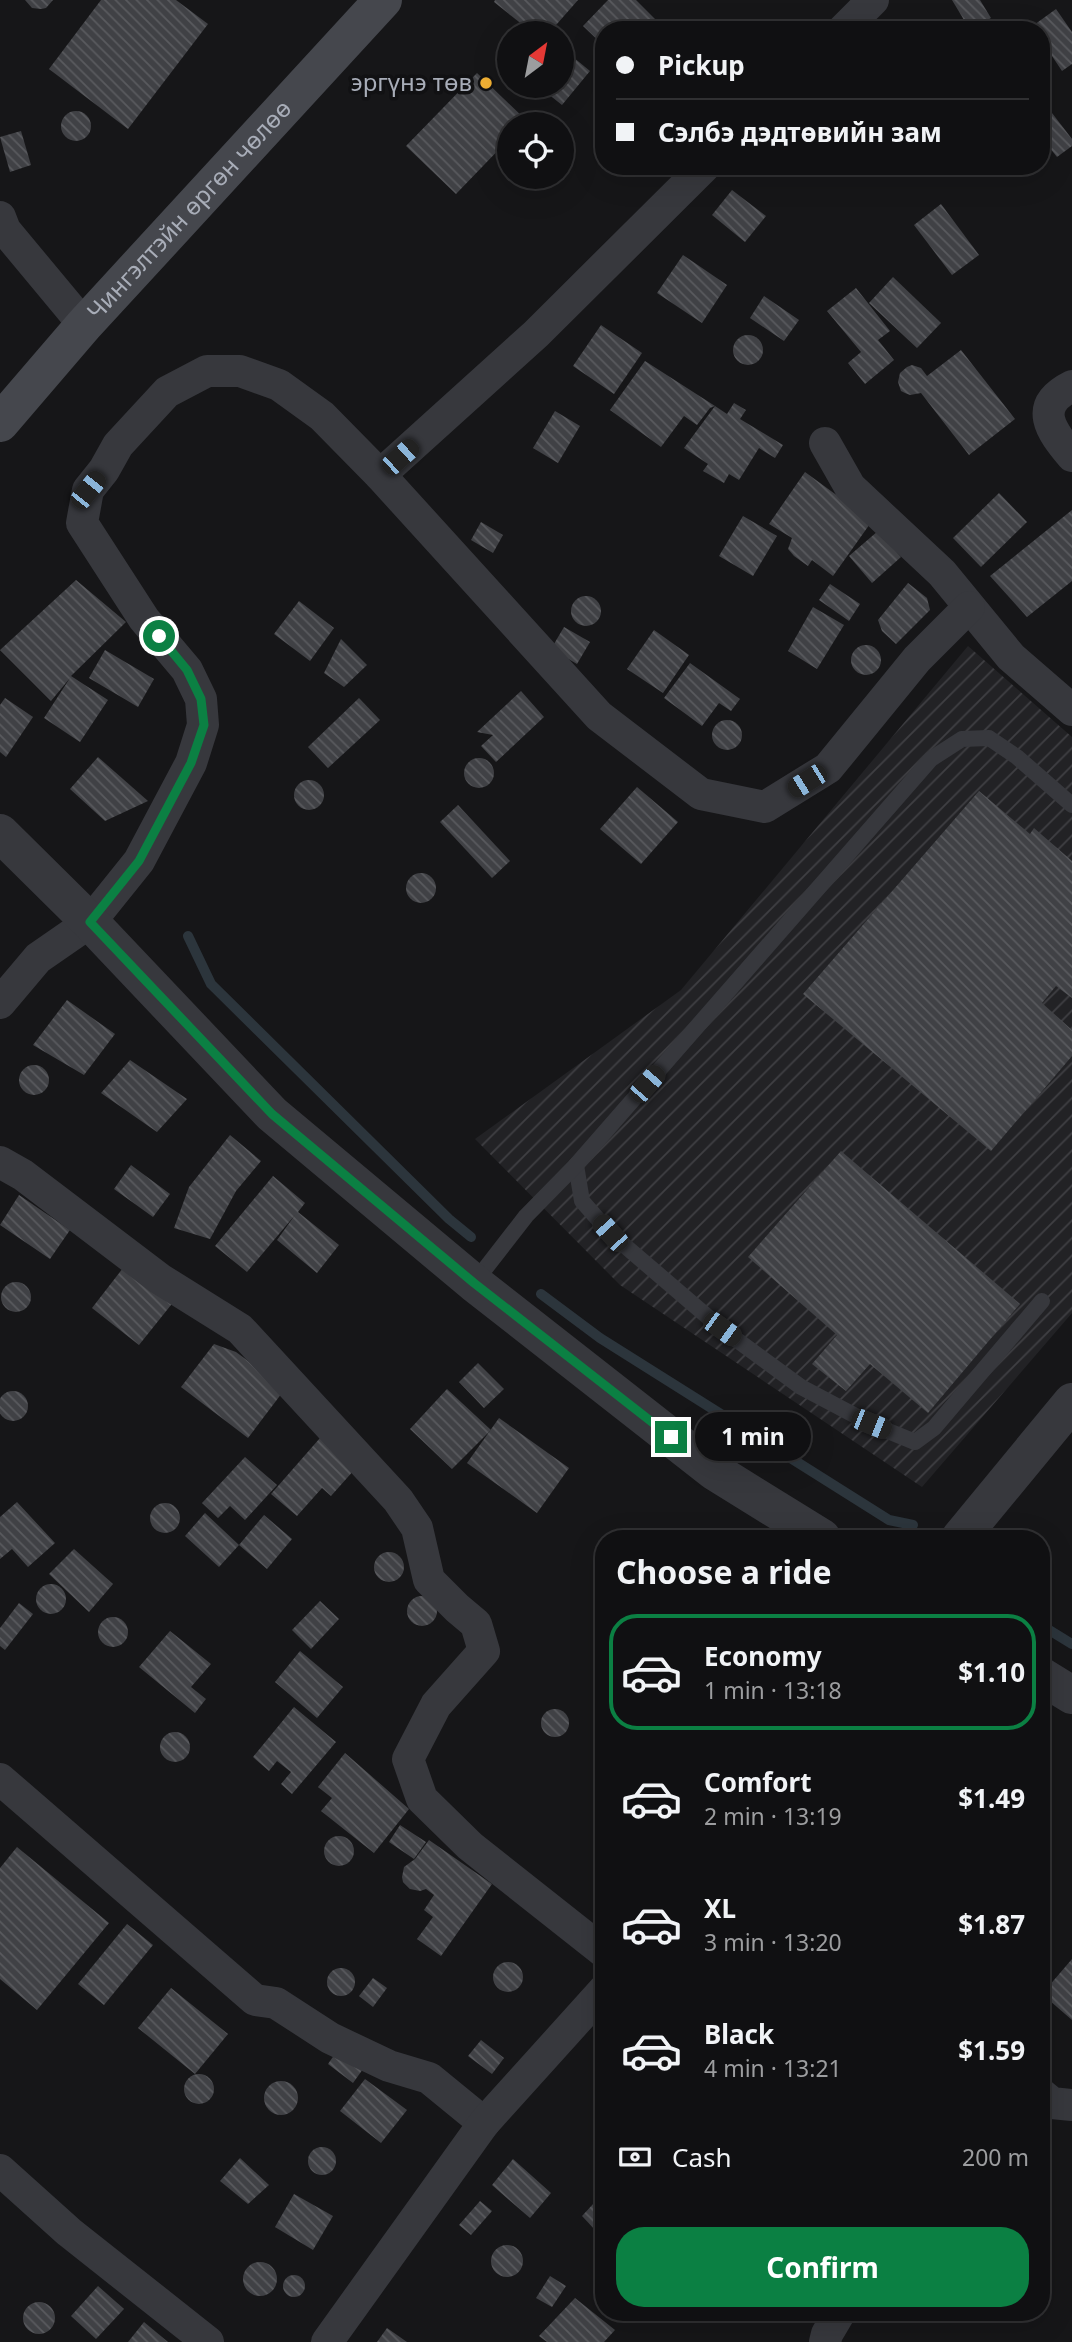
<!DOCTYPE html>
<html lang="en">
<head>
<meta charset="utf-8">
<style>
  body { margin:0; font-family:"Noto Sans",sans-serif; background:#1e1e20; color:#f1f3f6; height:100vh; display:flex; flex-direction:column; font-size:26px; white-space:nowrap }
  * { box-sizing:border-box; margin:0 }
  p { font-size:23px; color:#9c9d9f }
  .icon { flex:none; width:38px; height:38px; fill:none; stroke:currentColor; stroke-width:2; stroke-linecap:round; stroke-linejoin:round }
  .map { position:relative; flex:1; overflow:hidden }
  .panel { position:absolute; left:595px; top:1530px; width:455px; height:791px; display:flex; flex-direction:column; background:#101012; border-radius:28px; box-shadow:0 7px 28px #0002,0 0 0 2px #303032 }
  .panel>* { flex:none }
  .top-card { position:absolute; left:595px; top:21px; width:455px; height:154px; border-radius:28px; box-shadow:0 7px 28px #0002,0 0 0 2px #303032; display:grid; align-content:center; height:154px; padding:0 21px; background:#101012 }
  .needle { width:46px; rotate:32deg }
  .controls { position:absolute; left:497px; top:21px; display:grid; gap:14px }
  .controls a { display:grid; place-items:center; width:77px; height:77px; border-radius:50%; background:#101012; box-shadow:0 7px 28px #0002,0 0 0 2px #303032; font-size:35px }
  .end { position:absolute; width:32px; height:32px; margin:-16px; border:9px solid #0b8043; background:#fff; box-shadow:0 0 0 4px #fff }
  .from { border-radius:50% }
  .bubble { position:absolute; height:49px; border-radius:24px; background:#101012; box-shadow:0 7px 28px #0002,0 0 0 2px #303032; font-size:23px; font-weight:700; line-height:49px; text-align:center }
  .car { position:absolute; width:21px; height:42px; margin:-21px -10px; border-radius:9px; box-shadow:0 0 5px 2px #0007; background:linear-gradient(#222 24%,#8ab4d8 0 40%,#222 0 76%,#8ab4d8 0 86%,#222 0) }
  .top-card b { display:flex; align-items:center; gap:24px; height:66px; font-size:26px }
  .top-card b+b { border-top:2px solid #303032 }
  .top-card i { width:18px; height:18px; background:#f1f3f6 }
  ul { padding:0; list-style:none }
  li { display:flex; align-items:center; gap:21px; height:116px; margin:0 14px 10px; padding:0 7px; border:4px solid transparent; border-radius:28px }
  li div { flex:1 }
  li b { display:block; font-size:26px }
  li em { font-style:normal; font-weight:700 }
  li.selected { border-color:#0b8043 }
  li>.icon { width:63px; height:63px; stroke-width:1.5 }
  h2 { padding:0 21px; font-size:32px; line-height:84px }
  .pay { display:flex; align-items:center; gap:18px; height:77px; padding:0 21px; font-size:26px }
  .pay p { margin-inline-start:auto }
  .primary-button { display:flex; gap:14px; margin-top:auto; padding:14px 21px }
  .primary-button a { flex:1; height:80px; border-radius:28px; background:#0b8043; color:#fff; font-size:28px; font-weight:700; line-height:80px; text-align:center }
  .map>svg:first-child { display:block }
  .industrial { fill:url(#industrial-furrows) }
  .lines { fill:none; stroke-linecap:round; stroke-linejoin:round }
  .stream { stroke:#2c353c; stroke-width:10 }
  .building { fill:url(#building-back-hatch) }
  .service { stroke:#37383d; stroke-width:16 }
  .minor { stroke:#37383d; stroke-width:32 }
  .tertiary { stroke:#37383d; stroke-width:38 }
  .secondary { stroke:#45474d; stroke-width:38 }
  .route { stroke:#0b8043; stroke-width:9 }
  .poi-dot { fill:#f2b134; stroke:#111113; stroke-width:2.5 }
  .labels { text-anchor:middle; stroke-width:7; stroke-linejoin:round; paint-order:stroke }
  .poi-label { font-size:24px; fill:#a8adb8; stroke:#111113; text-anchor:end }
  .street-label { font-size:24px; fill:#a8adb8; stroke:#111113 }
</style>
</head>
<body>
<div class="map">
<svg width="1072" height="2342" viewBox="0 0 1072 2342">
  <defs>
    <pattern id="industrial-furrows" width="10" height="10" patternUnits="userSpaceOnUse" patternTransform="scale(1.75)"><rect width="10" height="10" fill="#222225"/><path d="M-1 1l2-2M0 10L10 0M9 11l2-2" fill="none" stroke="#3f3f43"/></pattern>
    <pattern id="building-back-hatch" width="6" height="6" patternUnits="userSpaceOnUse" patternTransform="scale(1.75)"><rect width="6" height="6" fill="#404145"/><path d="M-1 5l2 2M0 0l6 6M5-1l2 2" fill="none" stroke="#595a5e"/></pattern>
  </defs>
  <rect width="100%" height="100%" fill="#161618"/>
  <!-- industrial -->
  <polygon class="industrial" points="968,646 1072,737 1072,1313 922,1487 620,1285 475,1139 681,990"/>
  <g class="lines">
    <!-- stream -->
    <g class="stream">
      <polyline points="188,936 211,984 449,1219 471,1237"/>
      <polyline points="541,1294 600,1338 889,1520 913,1525"/>
      <polyline points="1041,1625 1072,1644"/>
    </g>
  </g>
  <!-- building -->
  <g class="building">
    <polygon points="25,0 53,0 46,8 41,9 32,8"/>
    <polygon points="101,0 176,0 208,24 128,129 49,69"/>
    <polygon points="495,0 578,0 549,33 533,33 494,2"/>
    <polygon points="608,0 636,0 666,30 604,30 604,46 583,26"/>
    <polygon points="952,0 980,0 991,18 970,30"/>
    <polygon points="1056,9 1072,32 1072,64 1062,71 1048,50 1041,55 1041,30 1027,30"/>
    <polygon points="562,48 590,71 562,105 538,86 562,86"/>
    <polygon points="477,73 527,121 523,124 509,124 509,139 456,194 406,146"/>
    <circle cx="76" cy="126" r="15"/>
    <polygon points="1052,113 1072,139 1072,146 1057,157 1041,137 1041,119"/>
    <polygon points="21,131 31,165 10,172 0,137"/>
    <polygon points="732,190 766,216 745,242 712,215"/>
    <polygon points="941,204 979,255 952,275 914,225"/>
    <polygon points="683,255 727,285 702,323 657,293"/>
    <polygon points="893,277 941,323 917,348 869,303"/>
    <polygon points="856,288 890,331 878,340 894,360 865,384 848,363 861,352 827,311"/>
    <polygon points="764,296 799,320 784,341 750,318"/>
    <polygon points="601,325 642,353 614,394 573,366"/>
    <circle cx="748" cy="350" r="15"/>
    <polygon points="961,350 1015,419 969,455 921,393 910,395 905,393 901,391 898,382 900,373 907,367 912,365 921,368 927,376"/>
    <polygon points="645,361 715,406 710,408 697,425 684,416 661,447 610,410"/>
    <polygon points="734,403 746,410 740,419 783,445 775,458 759,448 739,480 729,474 724,483 703,471 708,464 684,448 715,406 727,414"/>
    <polygon points="555,411 580,426 558,463 533,448"/>
    <polygon points="805,472 872,521 833,576 812,560 808,566 794,556 788,549 792,538 769,524"/>
    <polygon points="999,493 1027,522 981,567 953,538"/>
    <polygon points="1072,510 1072,581 1027,617 990,576"/>
    <polygon points="743,516 777,536 753,576 719,556"/>
    <polygon points="481,522 503,535 493,553 471,540"/>
    <polygon points="878,531 901,557 872,583 849,556"/>
    <polygon points="76,580 126,622 71,676 108,700 80,742 44,718 70,678 51,701 0,650"/>
    <polygon points="908,583 927,598 930,610 896,644 882,631 878,620"/>
    <polygon points="830,584 860,604 849,621 819,600"/>
    <circle cx="586" cy="611" r="15"/>
    <polygon points="299,601 334,628 310,661 274,634"/>
    <polygon points="813,607 844,625 817,669 788,651"/>
    <polygon points="564,627 590,642 577,664 551,649"/>
    <polygon points="654,630 689,655 663,693 627,669"/>
    <polygon points="341,639 367,665 344,687 324,673"/>
    <circle cx="866" cy="660" r="15"/>
    <polygon points="105,650 154,679 138,707 89,678"/>
    <polygon points="690,663 740,699 731,711 719,703 702,726 664,698"/>
    <polygon points="521,691 544,717 496,762 481,746 493,735 477,732"/>
    <polygon points="5,698 33,717 6,757 0,752 0,705"/>
    <polygon points="359,698 380,720 328,768 308,747"/>
    <circle cx="727" cy="735" r="15"/>
    <polygon points="98,757 148,801 105,821 70,789"/>
    <circle cx="479" cy="773" r="15"/>
    <circle cx="309" cy="795" r="15"/>
    <polygon points="637,787 678,822 641,864 600,829"/>
    <polygon points="979,791 1030,834 1034,828 1072,861 1072,998 1056,986 1042,1003 1072,1030 1072,1056 991,1151 803,994"/>
    <polygon points="458,805 510,861 492,878 440,822"/>
    <circle cx="421" cy="888" r="15"/>
    <polygon points="67,1000 115,1034 84,1075 33,1045"/>
    <polygon points="130,1060 187,1099 157,1132 101,1093"/>
    <circle cx="34" cy="1080" r="15"/>
    <polygon points="230,1135 261,1161 236,1191 210,1239 174,1228 189,1187"/>
    <polygon points="841,1151 1020,1304 928,1413 870,1364 846,1391 812,1364 837,1335 748,1257"/>
    <polygon points="131,1165 170,1194 153,1217 114,1189"/>
    <polygon points="273,1176 305,1203 298,1212 339,1245 317,1273 277,1240 295,1215 247,1272 215,1246"/>
    <polygon points="19,1195 70,1230 50,1259 0,1225"/>
    <polygon points="123,1268 175,1300 139,1345 92,1308"/>
    <circle cx="16" cy="1297" r="15"/>
    <polygon points="214,1344 236,1352 285,1389 248,1438 181,1387"/>
    <polygon points="478,1363 504,1389 484,1408 459,1382"/>
    <polygon points="447,1389 491,1430 452,1469 410,1429"/>
    <circle cx="13" cy="1406" r="15"/>
    <polygon points="499,1418 569,1468 537,1513 467,1463"/>
    <polygon points="320,1438 355,1469 331,1496 322,1488 297,1516 271,1494"/>
    <polygon points="245,1457 277,1485 245,1520 230,1506 218,1518 202,1503"/>
    <polygon points="17,1502 55,1543 28,1567 12,1549 0,1559 0,1517"/>
    <circle cx="165" cy="1518" r="15"/>
    <polygon points="205,1513 239,1545 219,1567 185,1536"/>
    <polygon points="264,1515 292,1539 267,1569 239,1545"/>
    <polygon points="74,1549 113,1584 89,1612 49,1574"/>
    <circle cx="389" cy="1567" r="15"/>
    <circle cx="51" cy="1599" r="15"/>
    <circle cx="422" cy="1611" r="15"/>
    <polygon points="320,1601 339,1619 311,1649 292,1630"/>
    <polygon points="19,1603 33,1614 5,1650 0,1646 0,1628"/>
    <circle cx="113" cy="1632" r="15"/>
    <polygon points="170,1631 211,1664 191,1687 206,1699 195,1713 139,1667"/>
    <polygon points="300,1651 343,1687 317,1718 275,1682"/>
    <polygon points="294,1707 336,1742 292,1794 281,1784 291,1772 277,1761 269,1771 253,1757"/>
    <circle cx="555" cy="1723" r="14"/>
    <circle cx="175" cy="1747" r="15"/>
    <polygon points="345,1753 409,1809 374,1853 321,1811 332,1798 318,1787"/>
    <polygon points="400,1825 426,1842 414,1859 389,1842"/>
    <circle cx="339" cy="1851" r="15"/>
    <polygon points="429,1840 492,1884 441,1956 417,1939 433,1917 424,1910 434,1895 426,1889 420,1891 410,1889 403,1882 402,1877 404,1867 415,1859"/>
    <polygon points="17,1847 109,1923 37,2010 0,1979 0,1868"/>
    <polygon points="127,1924 153,1945 104,2005 78,1984"/>
    <polygon points="1072,1959 1072,2020 1042,1994"/>
    <circle cx="508" cy="1977" r="15"/>
    <circle cx="341" cy="1982" r="14"/>
    <polygon points="373,1978 387,1988 373,2007 359,1996"/>
    <polygon points="171,1988 228,2034 195,2074 138,2028"/>
    <polygon points="481,2040 504,2058 492,2074 468,2056"/>
    <polygon points="337,2051 363,2069 353,2083 328,2064"/>
    <circle cx="199" cy="2089" r="15"/>
    <polygon points="365,2079 407,2110 381,2143 340,2111"/>
    <circle cx="281" cy="2098" r="17"/>
    <circle cx="322" cy="2161" r="14"/>
    <polygon points="240,2158 269,2185 248,2204 220,2181"/>
    <polygon points="513,2159 551,2193 530,2218 492,2185"/>
    <polygon points="294,2194 333,2216 313,2250 275,2227"/>
    <polygon points="480,2201 492,2211 471,2235 459,2225"/>
    <polygon points="594,2203 604,2206 604,2222 596,2231 582,2216"/>
    <circle cx="507" cy="2261" r="16"/>
    <circle cx="260" cy="2279" r="17"/>
    <circle cx="294" cy="2286" r="11"/>
    <polygon points="550,2276 566,2286 552,2307 536,2298"/>
    <polygon points="98,2286 124,2309 96,2339 71,2316"/>
    <polygon points="575,2298 615,2330 604,2342 547,2342 539,2336"/>
    <circle cx="39" cy="2318" r="16"/>
    <polygon points="144,2322 168,2342 128,2342"/>
    <polygon points="387,2328 407,2342 377,2342"/>
  </g>
  <g class="lines">
    <!-- service -->
    <g class="service">
      <polyline points="576,1165 582,1201 610,1233 722,1329 801,1387 871,1424 915,1442 934,1428 1042,1301"/>
      <polyline points="474,1283 526,1216 576,1165 931,759 962,739 989,738 1017,757 1072,805"/>
    </g>
    <!-- minor -->
    <g class="minor">
      <polyline points="843,30 873,0"/>
      <polyline points="0,217 5,230 84,325"/>
      <path d="M1072,386c-40,20 -21,45 0,70"/>
      <polyline points="825,443 850,487 942,573 1011,657 1072,710"/>
      <polyline points="380,475 536,334 705,166"/>
      <polyline points="0,1003 38,958 90,922 139,861 191,763 203,725 201,699 187,670 144,619 82,523 88,490 104,470 118,445 167,392 207,371 240,371 279,385 322,416 380,475 599,716 701,794 765,807 828,768 917,659 969,607"/>
      <polyline points="0,1162 23,1175 160,1279 240,1329 398,1500 417,1528 429,1580 457,1608 476,1624 484,1651 436,1705 408,1759 422,1799 470,1846 604,1952"/>
      <polyline points="0,1779 255,2000 276,2003 330,2038 389,2066 429,2078 484,2123"/>
      <polyline points="1041,2094 1052,2103 1072,2105"/>
      <polyline points="0,2170 69,2232 208,2342"/>
      <polyline points="327,2342 484,2123 604,1990"/>
      <polyline points="825,2342 827,2334 840,2312"/>
    </g>
    <!-- tertiary -->
    <g class="tertiary">
      <polyline points="0,833 90,922 272,1114 474,1283 714,1471 822,1538"/>
      <polyline points="960,1538 1072,1402"/>
      <polyline points="1041,1676 1072,1695"/>
    </g>
    <!-- secondary -->
    <path class="secondary" id="s1" d="M0,423l84,-98 299,-325"/>
  </g>
  <g class="lines">
    <!-- route -->
    <polyline class="route" points="159,636 187,670 201,699 204,725 191,763 139,861 90,922 272,1114 474,1283 671,1437"/>
  </g>
  <!-- markers -->
  <circle class="poi-dot" cx="486" cy="83" r="7"/>
  <g class="labels">
    <!-- poi labels -->
    <g class="poi-label">
      <text x="472" y="91">эргүнэ төв</text>
    </g>
    <!-- street labels -->
    <g class="street-label">
      <text dy="8" stroke="none"><textPath href="#s1" startOffset="285">Чингэлтэйн өргөн чөлөө</textPath></text>
    </g>
  </g>
</svg>
<div class="controls">
<a><svg class="needle" viewBox="-14 -14 28 28"><path d="M0-13l5 13h-10z" fill="#e53935"/><path d="M0 13l5-13h-10z" fill="#9c9d9f"/></svg></a>
<a><svg class="icon" aria-label="locate" viewBox="0 0 24 24"><circle cx="12" cy="12" r="6"/><path d="M12 2v4M12 18v4M2 12h4M18 12h4"/></svg></a>
</div>
<i class="end from" style="left:159px;top:636px"></i>
<i class="end" style="left:671px;top:1437px"></i>
<div class="bubble" style="left:695px;top:1412px;width:116px">1 min</div>
<i class="car" style="left:400px;top:457px;rotate:48deg"></i>
<i class="car" style="left:88px;top:490px;rotate:39deg"></i>
<i class="car" style="left:807px;top:781px;rotate:238deg"></i>
<i class="car" style="left:647px;top:1084px;rotate:41deg"></i>
<i class="car" style="left:610px;top:1233px;rotate:318deg"></i>
<i class="car" style="left:722px;top:1329px;rotate:126deg"></i>
<i class="car" style="left:871px;top:1424px;rotate:112deg"></i>
<div class="top-card">
<b><i class="from"></i>Pickup</b>
<b><i></i>Сэлбэ дэдтөвийн зам</b>
</div>
<section class="panel">
<h2>Choose a ride</h2>
<ul>
<li class="selected"><svg class="icon" aria-label="car" viewBox="0 0 24 24"><path d="M5 17H2v-5l4-1 3-4h7l3 4 3 1v5h-3M9 17h6M6 11h13"/><circle cx="7" cy="17" r="2"/><circle cx="17" cy="17" r="2"/></svg><div><b>Economy</b><p>1 min · 13:18</p></div><em>$1.10</em></li>
<li><svg class="icon" aria-label="car" viewBox="0 0 24 24"><path d="M5 17H2v-5l4-1 3-4h7l3 4 3 1v5h-3M9 17h6M6 11h13"/><circle cx="7" cy="17" r="2"/><circle cx="17" cy="17" r="2"/></svg><div><b>Comfort</b><p>2 min · 13:19</p></div><em>$1.49</em></li>
<li><svg class="icon" aria-label="car" viewBox="0 0 24 24"><path d="M5 17H2v-5l4-1 3-4h7l3 4 3 1v5h-3M9 17h6M6 11h13"/><circle cx="7" cy="17" r="2"/><circle cx="17" cy="17" r="2"/></svg><div><b>XL</b><p>3 min · 13:20</p></div><em>$1.87</em></li>
<li><svg class="icon" aria-label="car" viewBox="0 0 24 24"><path d="M5 17H2v-5l4-1 3-4h7l3 4 3 1v5h-3M9 17h6M6 11h13"/><circle cx="7" cy="17" r="2"/><circle cx="17" cy="17" r="2"/></svg><div><b>Black</b><p>4 min · 13:21</p></div><em>$1.59</em></li>
</ul>
<div class="pay"><svg class="icon" aria-label="cash" viewBox="0 0 24 24"><path d="M3 7h18v10H3z"/><circle cx="12" cy="12" r="2"/></svg>Cash<p>200 m</p></div>
<div class="primary-button"><a>Confirm</a></div>
</section>
</div>
</body>
</html>
